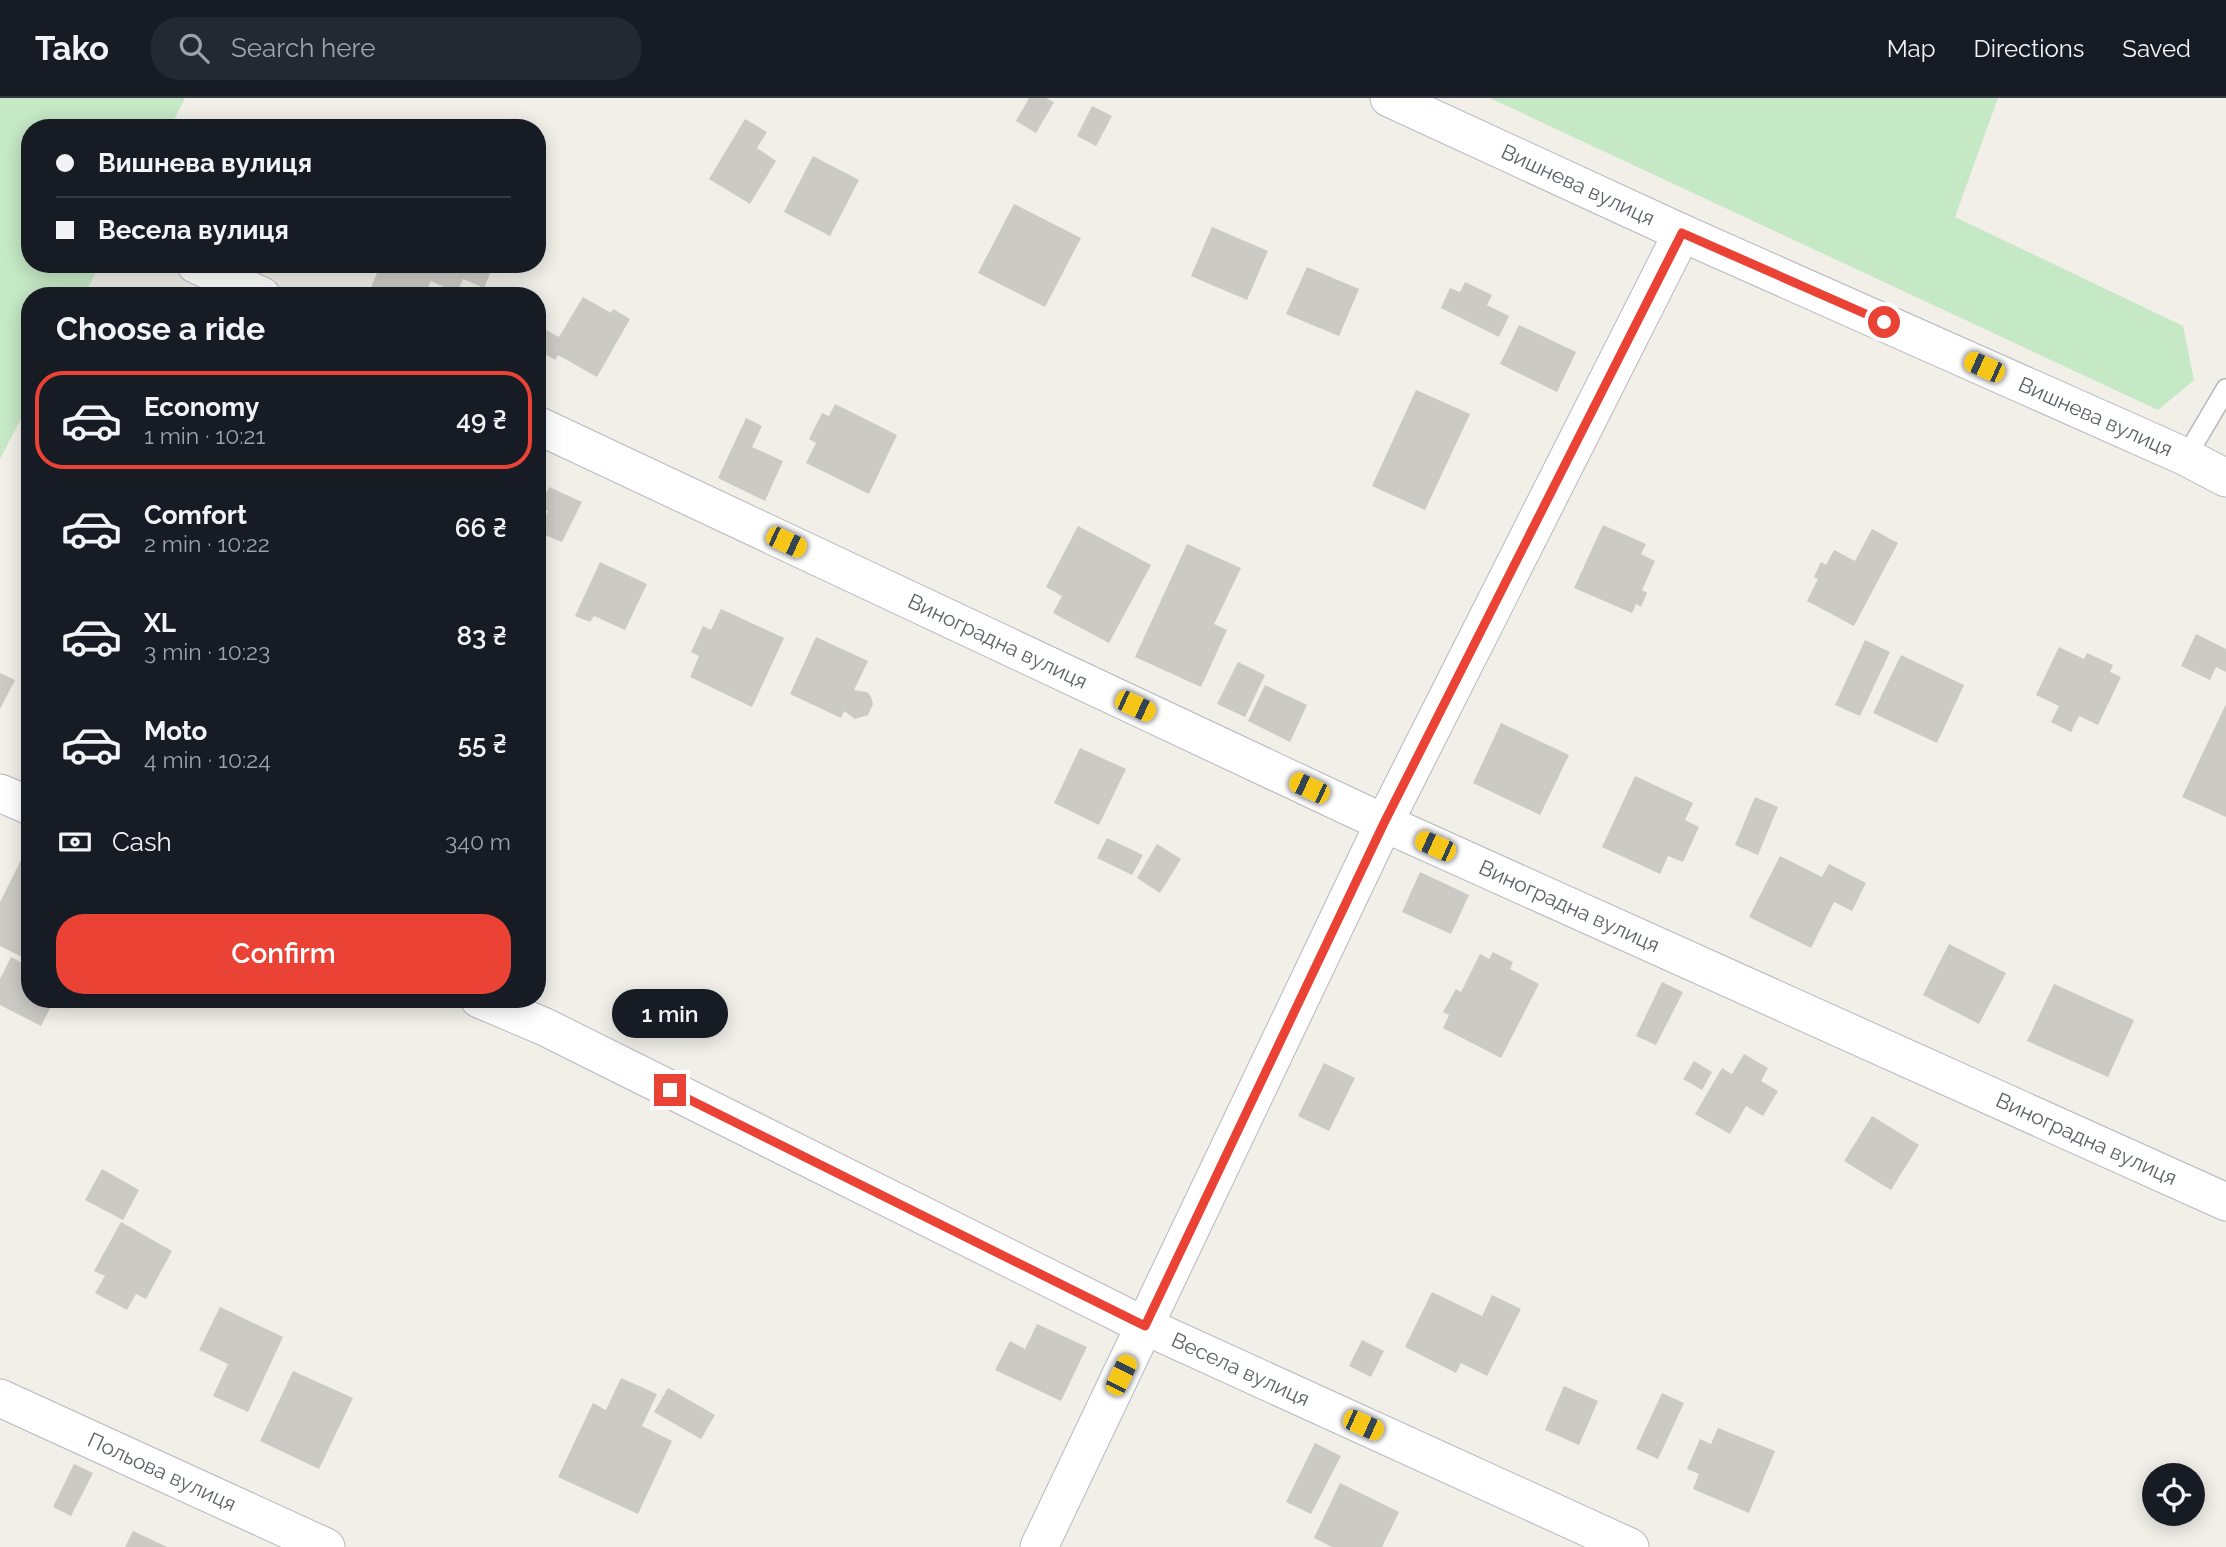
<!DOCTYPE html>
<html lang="en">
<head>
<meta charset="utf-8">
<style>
  body { margin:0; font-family:Raleway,sans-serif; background:#242831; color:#f1f3f6; height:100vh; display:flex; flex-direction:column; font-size:26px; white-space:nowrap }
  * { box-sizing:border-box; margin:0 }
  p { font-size:23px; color:#9ea1a6 }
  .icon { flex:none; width:38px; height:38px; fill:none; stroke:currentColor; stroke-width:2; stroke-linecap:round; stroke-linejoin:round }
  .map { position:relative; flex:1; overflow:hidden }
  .sheet { position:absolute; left:21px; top:189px; width:525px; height:721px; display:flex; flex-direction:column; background:#171b24; border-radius:28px; box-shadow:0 4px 18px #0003 }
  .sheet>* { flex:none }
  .guide { position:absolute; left:21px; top:21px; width:525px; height:154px; border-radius:28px; box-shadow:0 4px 18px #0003; display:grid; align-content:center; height:154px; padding:0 35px; background:#171b24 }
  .tools { position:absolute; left:2142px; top:1365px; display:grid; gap:14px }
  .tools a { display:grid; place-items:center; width:63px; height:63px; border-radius:50%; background:#171b24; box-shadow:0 4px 18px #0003; font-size:35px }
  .end { position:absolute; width:32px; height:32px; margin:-16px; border:9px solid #ea4335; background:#fff; box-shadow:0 0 0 4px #fff }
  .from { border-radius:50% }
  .bubble { position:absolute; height:49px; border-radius:24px; background:#171b24; box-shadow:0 4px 18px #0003; font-size:23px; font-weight:600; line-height:49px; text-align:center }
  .car { position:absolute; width:21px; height:42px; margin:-21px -10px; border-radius:9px; box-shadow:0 0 5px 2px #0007; background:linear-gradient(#f5c518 24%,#345 0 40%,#f5c518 0 76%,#345 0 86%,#f5c518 0) }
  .guide b { display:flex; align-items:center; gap:24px; height:66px; font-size:26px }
  .guide b+b { border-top:2px solid #363941 }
  .guide i { width:18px; height:18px; background:#f1f3f6 }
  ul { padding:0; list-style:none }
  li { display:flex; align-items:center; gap:21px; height:98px; margin:0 14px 10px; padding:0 21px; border:4px solid transparent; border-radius:28px }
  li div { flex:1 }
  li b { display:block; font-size:26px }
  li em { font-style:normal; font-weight:600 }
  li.active { border-color:#ea4335 }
  li>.icon { width:63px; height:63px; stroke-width:1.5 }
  h2 { padding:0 35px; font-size:32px; line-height:84px }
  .pay { display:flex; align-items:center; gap:18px; height:77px; padding:0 35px; font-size:26px }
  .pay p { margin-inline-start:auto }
  .button { display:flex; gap:14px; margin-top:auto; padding:14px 35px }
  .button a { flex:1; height:80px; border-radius:28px; background:#ea4335; color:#fff; font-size:28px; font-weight:600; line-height:80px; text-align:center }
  header { display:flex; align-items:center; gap:42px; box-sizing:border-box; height:98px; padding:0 35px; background:#171b24; border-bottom:2px solid #363941 }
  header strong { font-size:33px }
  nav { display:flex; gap:38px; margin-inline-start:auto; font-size:24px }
  .search { width:490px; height:63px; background:#242831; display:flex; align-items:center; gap:18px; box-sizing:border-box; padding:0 24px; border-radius:28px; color:#9ea1a6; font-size:26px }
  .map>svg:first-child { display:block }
  .green { fill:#c5e8c5 }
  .building { fill:#cccac5 }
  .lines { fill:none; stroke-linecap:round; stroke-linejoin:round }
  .service-casing { stroke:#b5b8bc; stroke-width:22 }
  .minor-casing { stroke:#b5b8bc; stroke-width:39 }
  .service { stroke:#fff; stroke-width:19 }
  .minor { stroke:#fff; stroke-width:37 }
  .route { stroke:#ea4335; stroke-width:9 }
  .labels { text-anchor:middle; stroke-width:5; stroke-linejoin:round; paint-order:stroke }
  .street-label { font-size:21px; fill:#5f6368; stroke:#fff }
</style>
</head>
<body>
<header>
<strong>Tako</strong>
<div class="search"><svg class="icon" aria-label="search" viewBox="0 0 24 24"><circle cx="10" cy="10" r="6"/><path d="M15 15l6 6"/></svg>Search here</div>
<nav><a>Map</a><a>Directions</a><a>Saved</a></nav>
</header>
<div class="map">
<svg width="2226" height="1449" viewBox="0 0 2226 1449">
  <rect width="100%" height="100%" fill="#f1efe8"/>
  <!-- green -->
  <g class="green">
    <polygon points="0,0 185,0 170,30 30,30 30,166 100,166 84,198 30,198 30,303 0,361"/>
    <polygon points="1490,0 1998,0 1955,119 2183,228 2194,282 2158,312"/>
  </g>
  <!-- building -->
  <g class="building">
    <polygon points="1029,0 1046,0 1054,4 1036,35 1016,23"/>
    <polygon points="1092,8 1112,18 1096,48 1077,38"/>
    <polygon points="745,21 767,34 757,50 776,63 750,106 709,81"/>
    <polygon points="813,58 859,82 830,138 784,114"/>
    <polygon points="1014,106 1081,140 1045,209 978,175"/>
    <polygon points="1212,129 1268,153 1247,202 1191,178"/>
    <polygon points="381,166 494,166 484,190 463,181 457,195 431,183 424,198 392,198 371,189"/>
    <polygon points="1307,169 1359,191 1339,238 1286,216"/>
    <polygon points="1465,184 1492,197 1487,207 1509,218 1499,239 1441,210 1450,190 1460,194"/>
    <polygon points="583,199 611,215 613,211 630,221 597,279 558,257 555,262 537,251 537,247 546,232 559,239"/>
    <polygon points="1519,227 1576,254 1557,294 1500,266"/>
    <polygon points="1416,292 1470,316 1425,412 1372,388"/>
    <polygon points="835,306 897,337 869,396 806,365 816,345 809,341 822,315 829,318"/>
    <polygon points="746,320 762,328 752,349 783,363 765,403 718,380"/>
    <polygon points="549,389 582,404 562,444 538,434 548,413 539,409"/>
    <polygon points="1603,427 1646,446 1641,456 1655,463 1642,492 1647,495 1641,509 1636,506 1632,515 1574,490"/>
    <polygon points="1078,428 1151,467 1109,545 1053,515 1062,498 1046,489"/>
    <polygon points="1872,431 1898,445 1854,528 1807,503 1818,481 1814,479 1821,464 1826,467 1834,452 1855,463"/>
    <polygon points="1187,446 1241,470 1214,526 1227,532 1201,589 1135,559"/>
    <polygon points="600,464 647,486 625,532 594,518 590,524 575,518"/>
    <polygon points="721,511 784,540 752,609 690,579 699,558 691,554 703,528 711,532"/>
    <polygon points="2196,536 2226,551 2226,574 2216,569 2210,582 2181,568"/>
    <polygon points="816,539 868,563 854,592 867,594 871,599 873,606 868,617 855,621 844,613 841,620 790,596"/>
    <polygon points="1865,542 1890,554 1860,618 1835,607"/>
    <polygon points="2059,549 2084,561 2087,555 2113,567 2110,574 2121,579 2098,627 2079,618 2071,634 2051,624 2059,608 2036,597"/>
    <polygon points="1901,557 1964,587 1937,645 1873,615"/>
    <polygon points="1238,564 1265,577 1245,619 1217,606"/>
    <polygon points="0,575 15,582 0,611"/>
    <polygon points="1265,587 1307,607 1290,644 1248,623"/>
    <polygon points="2226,606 2226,719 2182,699"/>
    <polygon points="1501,625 1569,657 1540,717 1473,685"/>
    <polygon points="1080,650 1126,671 1099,727 1054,705"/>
    <polygon points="1635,678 1693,705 1685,722 1699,729 1683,764 1668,758 1660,776 1602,749"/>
    <polygon points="1755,699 1778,709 1758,757 1735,747"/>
    <polygon points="1107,740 1143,757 1132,777 1097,760"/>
    <polygon points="30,744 30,843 22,859 0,848 0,804"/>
    <polygon points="1157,746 1181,761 1160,795 1137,780"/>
    <polygon points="1780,758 1822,779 1829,766 1866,785 1852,813 1834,804 1811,850 1749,819"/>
    <polygon points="1420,774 1469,797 1451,836 1402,814"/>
    <polygon points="1949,846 2006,875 1979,926 1923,897"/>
    <polygon points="1493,854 1513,864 1510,871 1539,886 1501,960 1443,930 1449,917 1443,914 1456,891 1461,894 1480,856 1489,861"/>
    <polygon points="11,859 30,869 30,901 55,901 41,928 0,907 0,881"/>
    <polygon points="1662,884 1683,894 1656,947 1636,938"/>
    <polygon points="2054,886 2134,922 2108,979 2027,943"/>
    <polygon points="1744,956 1768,970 1761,983 1778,993 1763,1018 1746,1008 1730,1036 1695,1016 1722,970 1732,976"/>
    <polygon points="1694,963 1712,974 1702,992 1683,981"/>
    <polygon points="1324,965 1355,980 1329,1033 1298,1018"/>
    <polygon points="1872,1018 1919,1047 1891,1092 1844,1063"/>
    <polygon points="102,1071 139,1092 123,1122 85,1102"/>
    <polygon points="121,1124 172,1153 146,1201 136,1196 127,1212 95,1195 105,1178 94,1173"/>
    <polygon points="1432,1194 1482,1218 1492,1197 1521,1211 1487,1278 1461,1265 1456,1275 1405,1249"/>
    <polygon points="220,1209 283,1239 248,1314 213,1298 228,1266 199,1252"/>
    <polygon points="1037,1226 1087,1249 1061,1303 995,1272 1010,1243 1025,1251"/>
    <polygon points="1362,1242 1384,1253 1371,1279 1349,1268"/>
    <polygon points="293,1273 353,1300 319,1371 260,1343"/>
    <polygon points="621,1280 657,1296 642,1328 672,1343 638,1416 558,1379 593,1305 606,1312"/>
    <polygon points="1564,1288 1598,1303 1579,1347 1545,1332"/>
    <polygon points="668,1290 715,1317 701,1341 654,1314"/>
    <polygon points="1662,1295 1684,1305 1658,1361 1636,1351"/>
    <polygon points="1718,1330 1775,1353 1749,1415 1693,1391 1699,1376 1687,1371 1700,1341 1711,1346"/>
    <polygon points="1315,1345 1341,1358 1311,1416 1286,1404"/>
    <polygon points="74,1366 93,1375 71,1418 53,1409"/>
    <polygon points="1340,1385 1399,1414 1382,1449 1332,1449 1314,1440"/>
    <polygon points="133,1433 167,1449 125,1449"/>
  </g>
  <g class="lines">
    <defs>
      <polyline id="service" points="2186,359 2226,291"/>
      <g id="minor">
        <path id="s1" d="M1389,0l293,135 504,224 40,21"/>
        <polyline points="195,166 262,198"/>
        <path id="s2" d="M537,327l847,398 842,379"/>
        <polyline points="0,695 30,708"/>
        <path id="s3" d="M479,901l66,28 600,299 485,221"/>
        <path id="s4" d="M0,1300l326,149"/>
        <polyline points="1039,1449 1384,725 1682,135"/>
      </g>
    </defs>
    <!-- service casing -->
    <use href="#service" class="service-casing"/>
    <!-- minor casing -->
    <use href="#minor" class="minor-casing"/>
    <!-- service -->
    <use href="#service" class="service"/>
    <!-- minor -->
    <use href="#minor" class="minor"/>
  </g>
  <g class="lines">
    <!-- route -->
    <polyline class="route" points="670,992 1145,1228 1384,725 1682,135 1884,224"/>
  </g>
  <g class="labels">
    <!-- street labels -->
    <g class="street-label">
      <text dy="7" stroke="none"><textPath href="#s1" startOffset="208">Вишнева вулиця</textPath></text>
      <text dy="7" stroke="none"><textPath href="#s1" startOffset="775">Вишнева вулиця</textPath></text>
      <text dy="7" stroke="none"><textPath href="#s2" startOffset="509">Виноградна вулиця</textPath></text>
      <text dy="7" stroke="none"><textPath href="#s2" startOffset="1139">Виноградна вулиця</textPath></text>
      <text dy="7" stroke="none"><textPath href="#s2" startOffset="1706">Виноградна вулиця</textPath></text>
      <text dy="7" stroke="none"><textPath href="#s3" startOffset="847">Весела вулиця</textPath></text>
      <text dy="7" stroke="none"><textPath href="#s4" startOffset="178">Польова вулиця</textPath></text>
    </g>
  </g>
</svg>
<div class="tools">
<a><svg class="icon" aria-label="locate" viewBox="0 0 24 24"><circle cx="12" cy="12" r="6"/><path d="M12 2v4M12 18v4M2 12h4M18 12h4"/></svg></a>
</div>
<i class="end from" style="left:1884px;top:224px"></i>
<i class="end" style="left:670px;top:992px"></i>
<div class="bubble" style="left:612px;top:891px;width:116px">1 min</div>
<i class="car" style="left:1984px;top:269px;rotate:294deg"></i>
<i class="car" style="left:786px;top:444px;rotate:115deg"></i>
<i class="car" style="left:1135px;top:608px;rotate:115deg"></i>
<i class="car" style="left:1309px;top:690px;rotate:295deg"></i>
<i class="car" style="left:1435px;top:748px;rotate:294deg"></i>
<i class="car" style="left:1121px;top:1277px;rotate:26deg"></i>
<i class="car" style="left:1363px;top:1327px;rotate:114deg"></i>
<div class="guide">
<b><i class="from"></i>Вишнева вулиця</b>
<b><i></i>Весела вулиця</b>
</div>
<section class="sheet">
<h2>Choose a ride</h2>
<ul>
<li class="active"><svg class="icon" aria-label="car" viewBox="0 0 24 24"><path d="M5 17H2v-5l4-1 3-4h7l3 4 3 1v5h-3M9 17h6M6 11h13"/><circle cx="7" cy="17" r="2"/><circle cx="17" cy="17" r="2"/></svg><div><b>Economy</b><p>1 min · 10:21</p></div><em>49 ₴</em></li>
<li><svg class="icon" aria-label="car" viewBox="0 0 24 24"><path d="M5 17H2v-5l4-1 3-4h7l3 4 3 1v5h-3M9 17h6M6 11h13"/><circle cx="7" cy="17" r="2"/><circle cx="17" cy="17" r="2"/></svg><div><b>Comfort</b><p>2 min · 10:22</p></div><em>66 ₴</em></li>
<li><svg class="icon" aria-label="car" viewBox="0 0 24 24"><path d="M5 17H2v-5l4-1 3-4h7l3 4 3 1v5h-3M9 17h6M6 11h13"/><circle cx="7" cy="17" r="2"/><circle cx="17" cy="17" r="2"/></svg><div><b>XL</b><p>3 min · 10:23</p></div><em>83 ₴</em></li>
<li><svg class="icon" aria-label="car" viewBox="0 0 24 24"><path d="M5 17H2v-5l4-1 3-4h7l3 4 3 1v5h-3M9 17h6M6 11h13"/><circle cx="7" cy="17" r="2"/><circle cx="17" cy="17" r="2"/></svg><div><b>Moto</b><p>4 min · 10:24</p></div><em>55 ₴</em></li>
</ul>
<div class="pay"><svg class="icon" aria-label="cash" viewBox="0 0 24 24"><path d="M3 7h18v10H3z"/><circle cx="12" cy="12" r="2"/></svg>Cash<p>340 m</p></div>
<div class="button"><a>Confirm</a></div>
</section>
</div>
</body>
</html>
